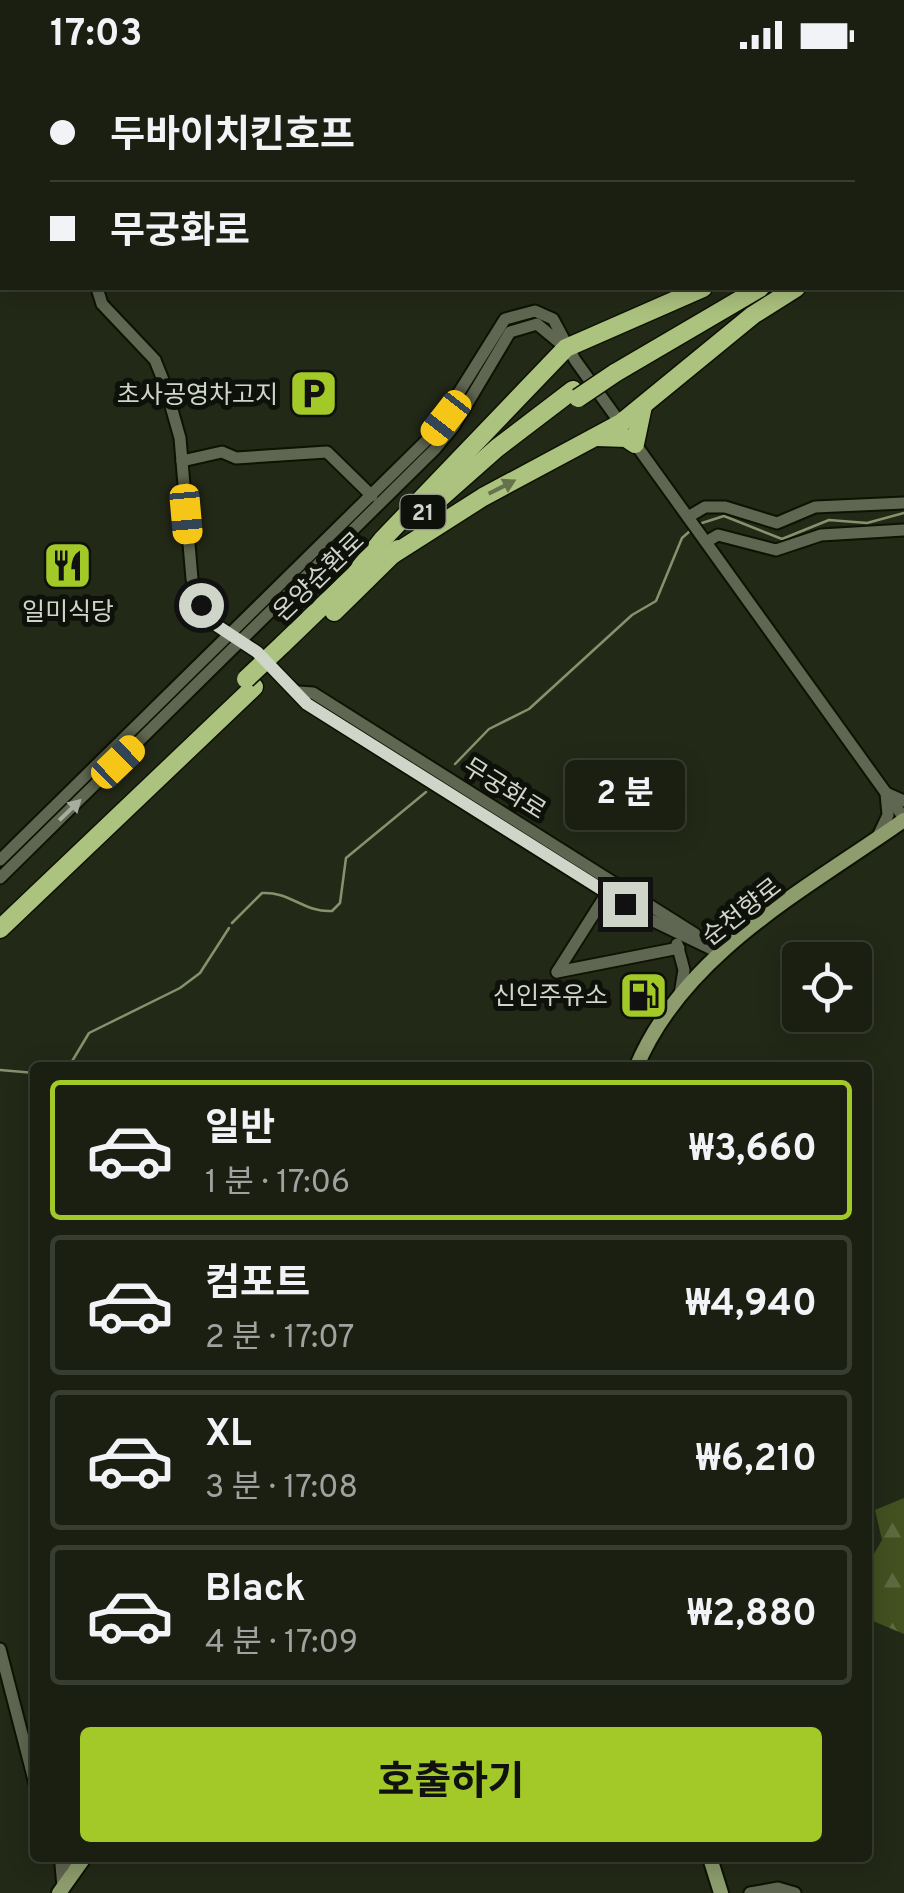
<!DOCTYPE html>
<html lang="ko">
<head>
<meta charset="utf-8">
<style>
  body { margin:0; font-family:Overpass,"Noto Sans KR",sans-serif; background:#272c1f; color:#f1f3f6; height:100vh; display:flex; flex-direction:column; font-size:38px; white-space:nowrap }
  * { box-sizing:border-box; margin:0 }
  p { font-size:32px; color:#9fa29f }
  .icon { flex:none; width:55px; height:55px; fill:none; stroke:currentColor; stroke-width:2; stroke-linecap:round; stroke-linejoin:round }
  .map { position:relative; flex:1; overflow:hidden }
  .sheet { position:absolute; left:30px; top:992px; width:842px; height:800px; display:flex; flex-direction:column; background:#1a1f11; border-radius:10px; box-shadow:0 5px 25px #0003,0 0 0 2px #383d31 }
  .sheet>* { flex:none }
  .top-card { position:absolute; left:0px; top:0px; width:905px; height:220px; box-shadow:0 5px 25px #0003,0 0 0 2px #383d31; display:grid; align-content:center; height:220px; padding:0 50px; background:#1a1f11 }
  .buttons { position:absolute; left:782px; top:872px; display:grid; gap:20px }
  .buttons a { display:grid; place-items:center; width:90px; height:90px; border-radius:10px; background:#1a1f11; box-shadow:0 5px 25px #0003,0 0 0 2px #383d31; font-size:50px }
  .end { position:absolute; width:45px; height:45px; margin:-22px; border:12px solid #d0d5c9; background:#111; box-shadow:0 0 0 5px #111 }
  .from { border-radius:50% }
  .bubble { position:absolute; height:70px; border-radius:10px; background:#1a1f11; box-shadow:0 5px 25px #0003,0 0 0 2px #383d31; font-size:32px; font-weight:700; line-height:70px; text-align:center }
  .car { position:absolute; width:30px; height:60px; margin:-30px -15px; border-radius:12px; box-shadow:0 0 8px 2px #0007; background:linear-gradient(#f5c518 24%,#345 0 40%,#f5c518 0 76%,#345 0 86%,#f5c518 0) }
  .top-card b { display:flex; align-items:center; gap:35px; height:95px; font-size:38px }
  .top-card b+b { border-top:2px solid #383d31 }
  .top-card i { width:25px; height:25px; background:#f1f3f6 }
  ul { padding:18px 0 0; list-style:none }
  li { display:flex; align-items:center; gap:30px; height:140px; margin:0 20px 15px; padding:0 30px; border:5px solid #383d31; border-radius:10px }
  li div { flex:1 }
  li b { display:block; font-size:38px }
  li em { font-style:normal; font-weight:700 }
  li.active { border-color:#a2c928 }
  li>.icon { width:90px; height:90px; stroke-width:1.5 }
  .action { display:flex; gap:20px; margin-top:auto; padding:20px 50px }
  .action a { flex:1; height:115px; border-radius:10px; background:#a2c928; color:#111; font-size:40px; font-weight:700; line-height:115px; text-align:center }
  .status { display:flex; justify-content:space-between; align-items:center; height:70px; padding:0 50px; background:#1a1f11; direction:ltr }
  .status svg { height:28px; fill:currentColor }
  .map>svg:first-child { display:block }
  .forest { fill:url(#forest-firs) }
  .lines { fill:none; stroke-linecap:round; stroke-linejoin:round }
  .stream { stroke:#86926d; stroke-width:2.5 }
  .minor-casing { stroke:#0d1202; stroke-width:15 }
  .major-casing { stroke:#0d1202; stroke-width:18 }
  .highway-casing { stroke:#0d1202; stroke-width:21 }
  .minor { stroke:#5f6651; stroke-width:11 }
  .major { stroke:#8d9d6d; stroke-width:14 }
  .highway { stroke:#acc27f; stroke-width:18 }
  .highway-bridge-casing { stroke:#0d1202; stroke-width:21; stroke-linecap:butt }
  .highway-bridge { stroke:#acc27f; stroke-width:18 }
  .oneway { fill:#65724a }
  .oneway2 { fill:#a8ae9f }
  .route { stroke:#d0d5c9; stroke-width:12 }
  .labels { text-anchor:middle; stroke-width:10; stroke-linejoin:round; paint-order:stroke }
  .shield { fill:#0e1109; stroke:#969a8f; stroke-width:2.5 }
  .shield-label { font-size:22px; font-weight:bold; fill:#d0d5c9 }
  .poi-label { font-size:25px; fill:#d0d5c9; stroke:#0e1109; text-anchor:end }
  .street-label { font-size:25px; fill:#d0d5c9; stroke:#0e1109 }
</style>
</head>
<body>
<div class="status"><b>17:03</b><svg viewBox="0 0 49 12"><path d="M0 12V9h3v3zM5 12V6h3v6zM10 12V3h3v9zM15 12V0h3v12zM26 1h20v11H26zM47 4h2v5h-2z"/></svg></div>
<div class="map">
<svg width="904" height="1823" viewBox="0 0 904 1823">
  <defs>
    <pattern id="forest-firs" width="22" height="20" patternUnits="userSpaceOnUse" patternTransform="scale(2.5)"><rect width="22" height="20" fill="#435121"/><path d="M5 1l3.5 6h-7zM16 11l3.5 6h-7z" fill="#5d6940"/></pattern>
  </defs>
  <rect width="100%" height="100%" fill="#232917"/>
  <!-- forest -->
  <g class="forest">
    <polygon points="532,0 904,0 904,28 902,2"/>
    <polygon points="904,1428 904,1564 868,1549 868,1494 882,1470 875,1440"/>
  </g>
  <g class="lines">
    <!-- stream -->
    <g class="stream">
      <polyline points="702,453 724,446 782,469 829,450 867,453 904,443"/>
      <polyline points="455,694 489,659 529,639 632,545 656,531 682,468 690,461"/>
      <path d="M232,853l30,-30c27,-2 43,20 70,18l8,-8 6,-45 80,-66"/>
      <polyline points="68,998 89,963 180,918 200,903 229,858"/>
      <polyline points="0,1000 35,1003"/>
    </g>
    <defs>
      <g id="minor">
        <polyline points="97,218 102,234 155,290 165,315 180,368 192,509 201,535 216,555 257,582 307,634 643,846 720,883"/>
        <polyline points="182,391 222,382 236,388 327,382 372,426"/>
        <polyline points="688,447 705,437 725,437 777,453 815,437 904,433"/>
        <polyline points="706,472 718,465 776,480 821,465 904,460"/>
        <polyline points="299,622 313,623 695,864"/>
        <polyline points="878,766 888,745 886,723 904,731"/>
        <polyline points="0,790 433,364 505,249 535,241 553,249 575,290 904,748"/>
        <polyline points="0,808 435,379 454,356 510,262 537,254 566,278"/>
        <polyline points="677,874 684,900 680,924"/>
        <polyline points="557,902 679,878"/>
        <polyline points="557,902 609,820"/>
        <polyline points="0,1579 35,1714"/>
        <polyline points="63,1817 61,1795 83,1789"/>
        <polyline points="750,1823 778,1818 795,1823"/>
      </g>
      <g id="major">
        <path d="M636,998c47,-115 172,-180 268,-248"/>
        <polyline points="710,1788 721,1823"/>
        <polyline points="59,1823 84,1788"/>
      </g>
      <g id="highway">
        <polyline points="902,140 904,139"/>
        <polyline points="902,158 904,158"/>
        <polyline points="615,303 760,218"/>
        <polyline points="597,367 626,368 635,374 643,336"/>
        <polyline points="419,447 497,378 573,320"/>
        <polyline points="389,487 483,427 621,353 753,245 796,218"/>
        <polyline points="358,500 382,470 566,278 703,218"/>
        <polyline points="334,542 398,479"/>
        <polyline points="282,575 366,494"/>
        <polyline points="0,859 254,617"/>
      </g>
    </defs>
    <!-- minor casing -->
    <use href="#minor" class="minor-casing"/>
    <!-- major casing -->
    <use href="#major" class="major-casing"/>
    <!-- highway casing -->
    <use href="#highway" class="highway-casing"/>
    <!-- minor -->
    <use href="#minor" class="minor"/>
    <!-- major -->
    <use href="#major" class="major"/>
    <!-- highway -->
    <use href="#highway" class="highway"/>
    <defs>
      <g id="highway-bridge">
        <polyline points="578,328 615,303"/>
        <polyline points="246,609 282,575"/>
      </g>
    </defs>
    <!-- highway-bridge casing -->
    <use href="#highway-bridge" class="highway-bridge-casing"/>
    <!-- highway-bridge -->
    <use href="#highway-bridge" class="highway-bridge"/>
  </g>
  <!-- one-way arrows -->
  <defs><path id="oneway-solid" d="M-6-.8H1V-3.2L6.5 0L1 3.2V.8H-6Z" transform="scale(2.5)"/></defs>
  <use class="oneway" href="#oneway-solid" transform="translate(502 417) rotate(-27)"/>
  <use class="oneway2" href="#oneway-solid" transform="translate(70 740) rotate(-44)"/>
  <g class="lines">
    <!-- route -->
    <polyline class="route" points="201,535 216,555 257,582 307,634 625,834"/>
  </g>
  <!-- icons -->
  <defs>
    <symbol id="parking-square" viewBox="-11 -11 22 22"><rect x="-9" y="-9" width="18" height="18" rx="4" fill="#a2c928" stroke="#0e1109"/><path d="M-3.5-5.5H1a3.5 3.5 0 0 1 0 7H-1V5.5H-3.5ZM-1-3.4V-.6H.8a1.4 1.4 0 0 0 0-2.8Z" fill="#111"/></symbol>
    <symbol id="restaurant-square" viewBox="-11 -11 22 22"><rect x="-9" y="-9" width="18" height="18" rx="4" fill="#a2c928" stroke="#0e1109"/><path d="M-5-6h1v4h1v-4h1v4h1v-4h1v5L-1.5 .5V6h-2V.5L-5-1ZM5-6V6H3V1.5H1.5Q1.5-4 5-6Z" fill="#111"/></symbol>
    <symbol id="fuel-square" viewBox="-11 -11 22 22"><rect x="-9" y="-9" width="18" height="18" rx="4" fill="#a2c928" stroke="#0e1109"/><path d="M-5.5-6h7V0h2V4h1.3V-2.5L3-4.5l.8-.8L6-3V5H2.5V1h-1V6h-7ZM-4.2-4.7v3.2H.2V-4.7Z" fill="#111"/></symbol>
  </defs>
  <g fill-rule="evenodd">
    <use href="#parking-square" x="286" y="296" width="55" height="55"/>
    <use href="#restaurant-square" x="40" y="468" width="55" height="55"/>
    <use href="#fuel-square" x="616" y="898" width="55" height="55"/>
  </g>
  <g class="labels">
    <!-- shield labels -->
    <rect class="shield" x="400.5" y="425" width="45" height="34" rx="8"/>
    <g class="shield-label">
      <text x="423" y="450">21</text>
    </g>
    <!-- poi labels -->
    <g class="poi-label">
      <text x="278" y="333">초사공영차고지</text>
      <text x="68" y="550" text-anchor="middle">일미식당</text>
      <text x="608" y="934">신인주유소</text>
    </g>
    <!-- street labels -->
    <g class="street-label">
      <text transform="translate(318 506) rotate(-44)" y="9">온양순환로</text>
      <text transform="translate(505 718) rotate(32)" y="9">무궁화로</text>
      <text transform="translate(741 841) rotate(-38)" y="9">순천향로</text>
    </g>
  </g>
</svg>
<div class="buttons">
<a><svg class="icon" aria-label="locate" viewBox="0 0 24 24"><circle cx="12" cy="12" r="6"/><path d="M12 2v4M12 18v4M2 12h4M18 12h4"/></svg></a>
</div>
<i class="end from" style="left:201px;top:535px"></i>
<i class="end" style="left:625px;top:834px"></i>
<div class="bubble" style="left:565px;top:690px;width:120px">2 분</div>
<i class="car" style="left:446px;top:348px;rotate:218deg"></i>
<i class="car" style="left:186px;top:444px;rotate:175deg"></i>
<i class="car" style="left:118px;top:692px;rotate:46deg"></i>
<div class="top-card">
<b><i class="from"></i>두바이치킨호프</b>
<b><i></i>무궁화로</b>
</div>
<section class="sheet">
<ul>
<li class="active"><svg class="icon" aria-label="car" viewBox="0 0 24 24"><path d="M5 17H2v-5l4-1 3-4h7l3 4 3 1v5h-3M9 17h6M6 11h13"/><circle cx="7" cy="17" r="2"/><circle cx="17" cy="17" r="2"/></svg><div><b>일반</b><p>1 분 · 17:06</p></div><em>₩3,660</em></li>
<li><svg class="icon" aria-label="car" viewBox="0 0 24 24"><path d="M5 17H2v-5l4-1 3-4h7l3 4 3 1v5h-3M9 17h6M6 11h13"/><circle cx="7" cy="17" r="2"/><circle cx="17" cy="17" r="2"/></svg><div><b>컴포트</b><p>2 분 · 17:07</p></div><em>₩4,940</em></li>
<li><svg class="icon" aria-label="car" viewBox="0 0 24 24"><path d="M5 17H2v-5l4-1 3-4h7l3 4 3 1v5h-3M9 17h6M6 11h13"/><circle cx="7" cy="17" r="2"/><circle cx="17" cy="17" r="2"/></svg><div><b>XL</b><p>3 분 · 17:08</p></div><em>₩6,210</em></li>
<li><svg class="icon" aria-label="car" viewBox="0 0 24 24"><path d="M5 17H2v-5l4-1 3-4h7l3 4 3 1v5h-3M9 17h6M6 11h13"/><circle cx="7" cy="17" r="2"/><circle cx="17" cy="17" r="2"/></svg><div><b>Black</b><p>4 분 · 17:09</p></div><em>₩2,880</em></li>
</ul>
<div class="action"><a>호출하기</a></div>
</section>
</div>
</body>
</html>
